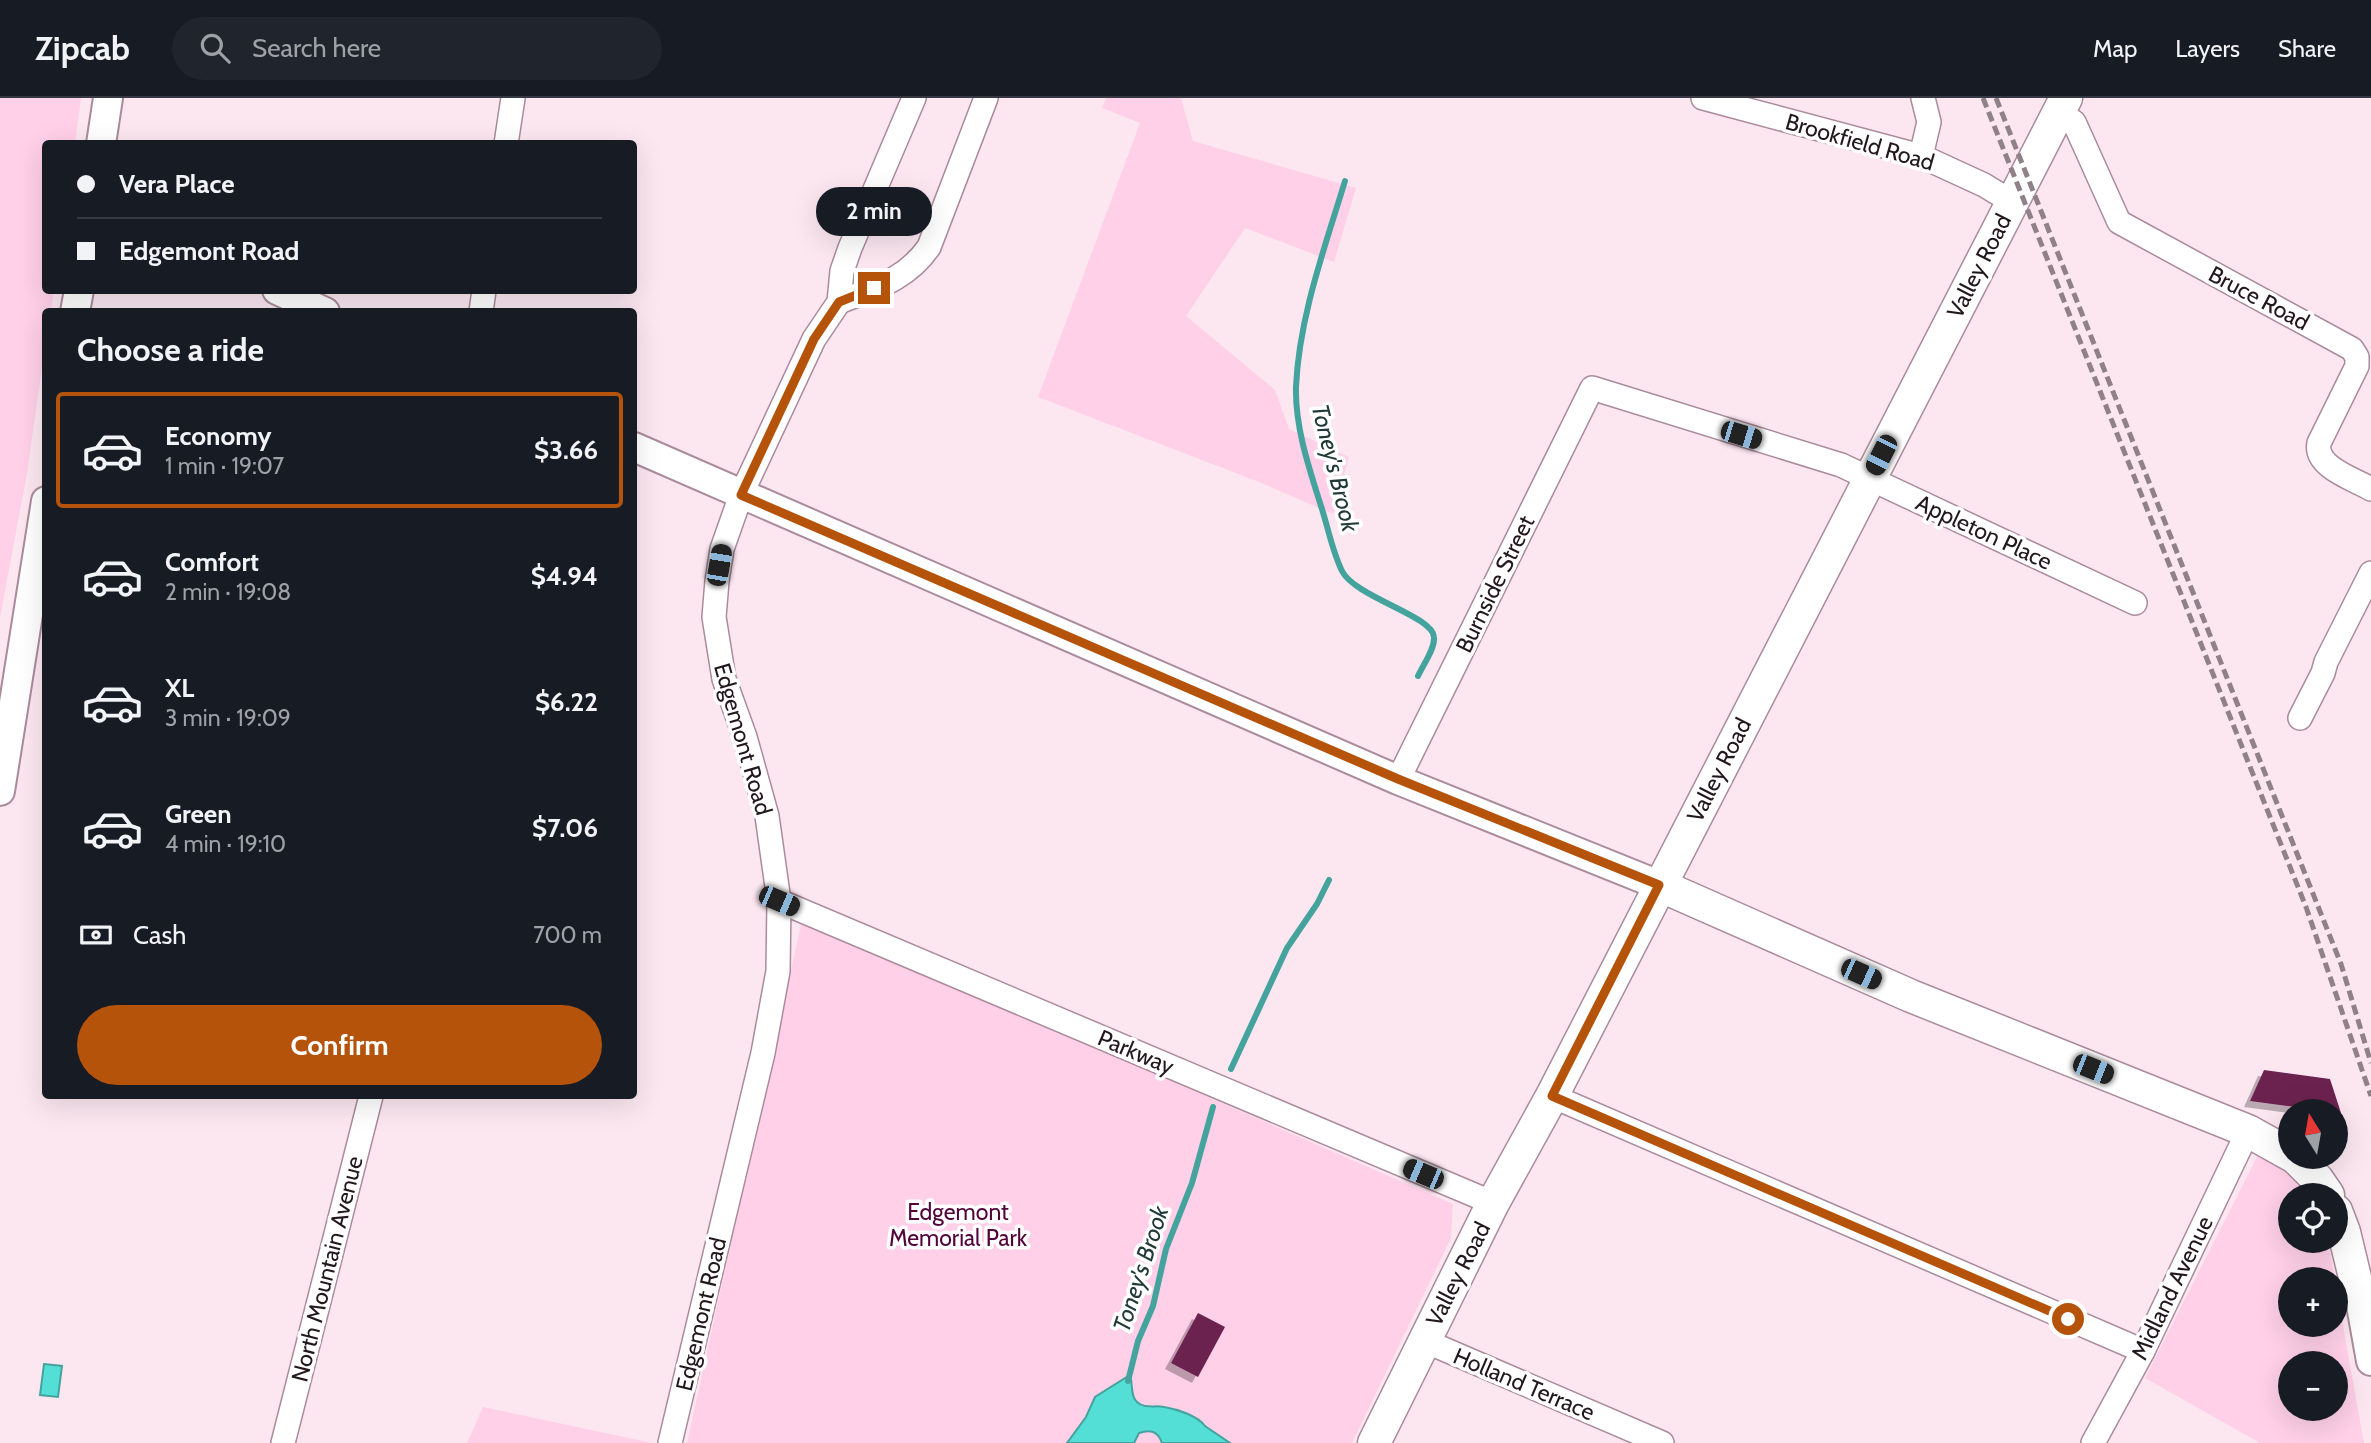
<!DOCTYPE html>
<html lang="en">
<head>
<meta charset="utf-8">
<style>
  body { margin:0; font-family:Cabin,sans-serif; background:#20242c; color:#f1f3f6; height:100vh; display:flex; flex-direction:column; font-size:26px; white-space:nowrap }
  * { box-sizing:border-box; margin:0 }
  p { font-size:23px; color:#9ea1a6 }
  .icon { flex:none; width:38px; height:38px; fill:none; stroke:currentColor; stroke-width:2; stroke-linecap:round; stroke-linejoin:round }
  .map { position:relative; flex:1; overflow:hidden }
  .details { position:absolute; left:42px; top:210px; width:595px; height:791px; display:flex; flex-direction:column; background:#171b24; border-radius:7px; box-shadow:0 7px 28px #0002 }
  .details>* { flex:none }
  .hud { position:absolute; left:42px; top:42px; width:595px; height:154px; border-radius:7px; box-shadow:0 7px 28px #0002; display:grid; align-content:center; height:154px; padding:0 35px; background:#171b24 }
  .needle { width:46px; rotate:349deg }
  .fabs { position:absolute; left:2278px; top:1001px; display:grid; gap:14px }
  .fabs a { display:grid; place-items:center; width:70px; height:70px; border-radius:50%; background:#171b24; box-shadow:0 7px 28px #0002; font-size:35px }
  .end { position:absolute; width:32px; height:32px; margin:-16px; border:9px solid #b45309; background:#fff; box-shadow:0 0 0 4px #fff }
  .from { border-radius:50% }
  .bubble { position:absolute; height:49px; border-radius:24px; background:#171b24; box-shadow:0 7px 28px #0002; font-size:23px; font-weight:700; line-height:49px; text-align:center }
  .car { position:absolute; width:21px; height:42px; margin:-21px -10px; border-radius:9px; box-shadow:0 0 5px 2px #0007; background:linear-gradient(#222 24%,#8ab4d8 0 40%,#222 0 76%,#8ab4d8 0 86%,#222 0) }
  .hud b { display:flex; align-items:center; gap:24px; height:66px; font-size:26px }
  .hud b+b { border-top:2px solid #363941 }
  .hud i { width:18px; height:18px; background:#f1f3f6 }
  ul { padding:0; list-style:none }
  li { display:flex; align-items:center; gap:21px; height:116px; margin:0 14px 10px; padding:0 21px; border:4px solid transparent; border-radius:7px }
  li div { flex:1 }
  li b { display:block; font-size:26px }
  li em { font-style:normal; font-weight:700 }
  li.selected { border-color:#b45309 }
  li>.icon { width:63px; height:63px; stroke-width:1.5 }
  h2 { padding:0 35px; font-size:32px; line-height:84px }
  .pay { display:flex; align-items:center; gap:18px; height:77px; padding:0 35px; font-size:26px }
  .pay p { margin-inline-start:auto }
  .cta { display:flex; gap:14px; margin-top:auto; padding:14px 35px }
  .cta a { flex:1; height:80px; border-radius:42px; background:#b45309; color:#fff; font-size:28px; font-weight:700; line-height:80px; text-align:center }
  header { display:flex; align-items:center; gap:42px; box-sizing:border-box; height:98px; padding:0 35px; background:#171b24; border-bottom:2px solid #363941 }
  header strong { font-size:33px }
  nav { display:flex; gap:38px; margin-inline-start:auto; font-size:24px }
  .search { width:490px; height:63px; background:#20242c; display:flex; align-items:center; gap:18px; box-sizing:border-box; padding:0 24px; border-radius:38px; color:#9ea1a6; font-size:26px }
  .map>svg:first-child { display:block }
  .green { fill:#ffd0e8; fill-rule:evenodd }
  .water { fill:#54dfd6; stroke:#45a39e; stroke-width:2 }
  .lines { fill:none; stroke-linecap:round; stroke-linejoin:round }
  .stream { stroke:#45a39e; stroke-width:6 }
  .building { fill:#6c2150; filter:url(#shadow) }
  .minor-casing { stroke:#aa8b9b; stroke-width:26 }
  .tertiary-casing { stroke:#aa8b9b; stroke-width:32 }
  .secondary-casing { stroke:#aa8b9b; stroke-width:35 }
  .minor { stroke:#fff; stroke-width:23 }
  .tertiary { stroke:#fff; stroke-width:28 }
  .secondary { stroke:#fff; stroke-width:32 }
  .rail { stroke:#908088; stroke-width:5; stroke-dasharray:10 5; stroke-linecap:butt }
  .route { stroke:#b45309; stroke-width:9 }
  .labels { text-anchor:middle; stroke-width:7; stroke-linejoin:round; paint-order:stroke }
  .street-label { font-size:23px; fill:#22171d; stroke:#fff }
  .park-label { font-size:23px; fill:#52043a; stroke:#fff }
  .water-label { font-size:24px; font-style:italic; fill:#213937; stroke:#fff }
</style>
</head>
<body>
<header>
<strong>Zipcab</strong>
<div class="search"><svg class="icon" aria-label="search" viewBox="0 0 24 24"><circle cx="10" cy="10" r="6"/><path d="M15 15l6 6"/></svg>Search here</div>
<nav><a>Map</a><a>Layers</a><a>Share</a></nav>
</header>
<div class="map">
<svg width="2371" height="1345" viewBox="0 0 2371 1345">
  <defs>
    <filter id="shadow"><feDropShadow dx="-6" dy="6" stdDeviation="0" flood-color="#0004"/></filter>
  </defs>
  <rect width="100%" height="100%" fill="#fce7f1"/>
  <!-- green -->
  <g class="green">
    <polygon points="0,0 81,0 75,45 46,46 46,192 54,193 51,213 46,214 45,249 27,375 0,520"/>
    <polygon points="1106,0 1181,0 1193,43 1356,90 1334,164 1245,130 1186,218 1275,292 1289,331 1349,359 1333,416 1259,384 1038,299 1140,25 1102,10"/>
    <polygon points="802,822 1453,1106 1451,1140 1352,1345 687,1345"/>
    <path d="M2259,1055l48,30 7,12h-23v46h37l7,38h-44v46h45v-38l28,156h-104l-115,-65zM2291,1265h45v46h-45z"/>
    <polygon points="483,1309 652,1345 467,1345"/>
  </g>
  <!-- water -->
  <g class="water">
    <polygon points="44,1266 62,1268 58,1299 40,1297"/>
    <path d="M1130,1277c3,8 0,21 7,27 7,7 19,3 27,5 13,2 34,9 41,19l25,17h-68c-4,-12 -12,-14 -23,-10l-5,10h-67l19,-26 9,-20z"/>
  </g>
  <g class="lines">
    <!-- stream -->
    <g class="stream">
      <path d="M1345,83c-20,66 -46,136 -49,206 -1,40 13,81 25,119 7,21 11,45 21,65 13,26 91,45 92,66 1,12 -11,28 -16,39"/>
      <polyline points="1231,971 1287,850 1317,806 1329,782"/>
      <polyline points="1128,1283 1138,1243 1153,1208 1166,1151 1192,1085 1213,1009"/>
    </g>
  </g>
  <!-- building -->
  <g class="building">
    <polygon points="2264,972 2330,981 2341,1015 2250,1003"/>
    <polygon points="1198,1215 1225,1229 1198,1279 1171,1265"/>
  </g>
  <g class="lines">
    <defs>
      <g id="minor">
        <polyline points="1703,0 1921,58 1984,87 2012,104"/>
        <path d="M2058,15l16,9 45,100 233,127 5,8v9l-38,77c-5,24 35,36 52,46"/>
        <polyline points="506,46 513,0"/>
        <polyline points="1921,58 1929,24 1923,0"/>
        <path d="M839,204c36,-14 67,-22 90,-55l57,-149"/>
        <polyline points="481,214 484,192"/>
        <polyline points="2300,620 2323,575 2326,564 2371,475"/>
        <polyline points="1398,682 1592,290 1841,367 2135,505"/>
        <polyline points="779,803 1493,1105"/>
        <polyline points="1552,998 2143,1253"/>
        <polyline points="1425,1243 1662,1345"/>
        <polyline points="283,1345 371,998"/>
        <polyline points="670,1345 763,955 778,873 779,803 767,718 745,639 724,581 714,519 717,483 722,451 741,397 814,241 839,204 842,173 850,150 914,0"/>
        <polyline points="2093,1345 2143,1253 2248,1033"/>
      </g>
      <g id="tertiary">
        <polyline points="101,46 108,0"/>
        <polyline points="277,192 325,214"/>
        <polyline points="75,214 79,192"/>
        <polyline points="634,349 1398,682 1659,787"/>
        <polyline points="0,693 46,403"/>
        <polyline points="2359,1196 2371,1263"/>
      </g>
      <g id="secondary">
        <polyline points="1659,787 1911,898 2248,1033 2291,1057"/>
        <polyline points="2295,1059 2317,1081 2328,1097"/>
        <polyline points="2336,1113 2344,1134 2359,1196 2371,1193"/>
        <polyline points="1374,1345 1493,1105 1552,998 2066,0"/>
      </g>
    </defs>
    <!-- minor casing -->
    <use href="#minor" class="minor-casing"/>
    <!-- tertiary casing -->
    <use href="#tertiary" class="tertiary-casing"/>
    <!-- secondary casing -->
    <use href="#secondary" class="secondary-casing"/>
    <!-- minor -->
    <use href="#minor" class="minor"/>
    <!-- tertiary -->
    <use href="#tertiary" class="tertiary"/>
    <!-- secondary -->
    <use href="#secondary" class="secondary"/>
    <!-- rail -->
    <g class="rail">
      <polyline points="1983,0 2306,809 2371,998"/>
      <polyline points="1996,0 2341,866 2371,965"/>
    </g>
  </g>
  <g class="lines">
    <!-- route -->
    <polyline class="route" points="874,190 839,204 814,241 741,397 1398,681 1659,787 1552,998 2068,1221"/>
  </g>
  <g class="labels">
    <!-- street labels -->
    <g class="street-label">
      <text transform="translate(1860 44) rotate(16)" y="8">Brookfield Road</text>
      <text transform="translate(1979 168) rotate(-63)" y="8">Valley Road</text>
      <text transform="translate(2259 200) rotate(28)" y="8">Bruce Road</text>
      <text transform="translate(1984 434) rotate(25)" y="8">Appleton Place</text>
      <text transform="translate(1495 486) rotate(-64)" y="8">Burnside Street</text>
      <text transform="translate(743 641) rotate(74)" y="8">Edgemont Road</text>
      <text transform="translate(1719 672) rotate(-63)" y="8">Valley Road</text>
      <text transform="translate(1136 954) rotate(23)" y="8">Parkway</text>
      <text transform="translate(327 1171) rotate(-76)" y="8">North Mountain Avenue</text>
      <text transform="translate(1458 1176) rotate(-63)" y="8">Valley Road</text>
      <text transform="translate(2172 1190) rotate(-64)" y="8">Midland Avenue</text>
      <text transform="translate(701 1216) rotate(-77)" y="8">Edgemont Road</text>
      <text transform="translate(1524 1286) rotate(23)" y="8">Holland Terrace</text>
    </g>
    <!-- park labels -->
    <g class="park-label">
      <text x="958" y="1122">Edgemont<tspan x="958" dy="26">Memorial Park</tspan></text>
    </g>
    <!-- water labels -->
    <g class="water-label">
      <text transform="translate(1335 370) rotate(76)" y="8">Toney's Brook</text>
      <text transform="translate(1141 1171) rotate(-72)" y="8">Toney's Brook</text>
    </g>
  </g>
</svg>
<div class="fabs">
<a><svg class="needle" viewBox="-14 -14 28 28"><path d="M0-13l5 13h-10z" fill="#e53935"/><path d="M0 13l5-13h-10z" fill="#9ea1a6"/></svg></a>
<a><svg class="icon" aria-label="locate" viewBox="0 0 24 24"><circle cx="12" cy="12" r="6"/><path d="M12 2v4M12 18v4M2 12h4M18 12h4"/></svg></a>
<a>+</a>
<a>−</a>
</div>
<i class="end from" style="left:2068px;top:1221px"></i>
<i class="end" style="left:874px;top:190px"></i>
<div class="bubble" style="left:816px;top:89px;width:116px">2 min</div>
<i class="car" style="left:1741px;top:337px;rotate:107deg"></i>
<i class="car" style="left:1881px;top:357px;rotate:207deg"></i>
<i class="car" style="left:719px;top:467px;rotate:10deg"></i>
<i class="car" style="left:779px;top:803px;rotate:113deg"></i>
<i class="car" style="left:1861px;top:876px;rotate:114deg"></i>
<i class="car" style="left:2093px;top:971px;rotate:112deg"></i>
<i class="car" style="left:1423px;top:1076px;rotate:293deg"></i>
<div class="hud">
<b><i class="from"></i>Vera Place</b>
<b><i></i>Edgemont Road</b>
</div>
<section class="details">
<h2>Choose a ride</h2>
<ul>
<li class="selected"><svg class="icon" aria-label="car" viewBox="0 0 24 24"><path d="M5 17H2v-5l4-1 3-4h7l3 4 3 1v5h-3M9 17h6M6 11h13"/><circle cx="7" cy="17" r="2"/><circle cx="17" cy="17" r="2"/></svg><div><b>Economy</b><p>1 min · 19:07</p></div><em>$3.66</em></li>
<li><svg class="icon" aria-label="car" viewBox="0 0 24 24"><path d="M5 17H2v-5l4-1 3-4h7l3 4 3 1v5h-3M9 17h6M6 11h13"/><circle cx="7" cy="17" r="2"/><circle cx="17" cy="17" r="2"/></svg><div><b>Comfort</b><p>2 min · 19:08</p></div><em>$4.94</em></li>
<li><svg class="icon" aria-label="car" viewBox="0 0 24 24"><path d="M5 17H2v-5l4-1 3-4h7l3 4 3 1v5h-3M9 17h6M6 11h13"/><circle cx="7" cy="17" r="2"/><circle cx="17" cy="17" r="2"/></svg><div><b>XL</b><p>3 min · 19:09</p></div><em>$6.22</em></li>
<li><svg class="icon" aria-label="car" viewBox="0 0 24 24"><path d="M5 17H2v-5l4-1 3-4h7l3 4 3 1v5h-3M9 17h6M6 11h13"/><circle cx="7" cy="17" r="2"/><circle cx="17" cy="17" r="2"/></svg><div><b>Green</b><p>4 min · 19:10</p></div><em>$7.06</em></li>
</ul>
<div class="pay"><svg class="icon" aria-label="cash" viewBox="0 0 24 24"><path d="M3 7h18v10H3z"/><circle cx="12" cy="12" r="2"/></svg>Cash<p>700 m</p></div>
<div class="cta"><a>Confirm</a></div>
</section>
</div>
</body>
</html>
